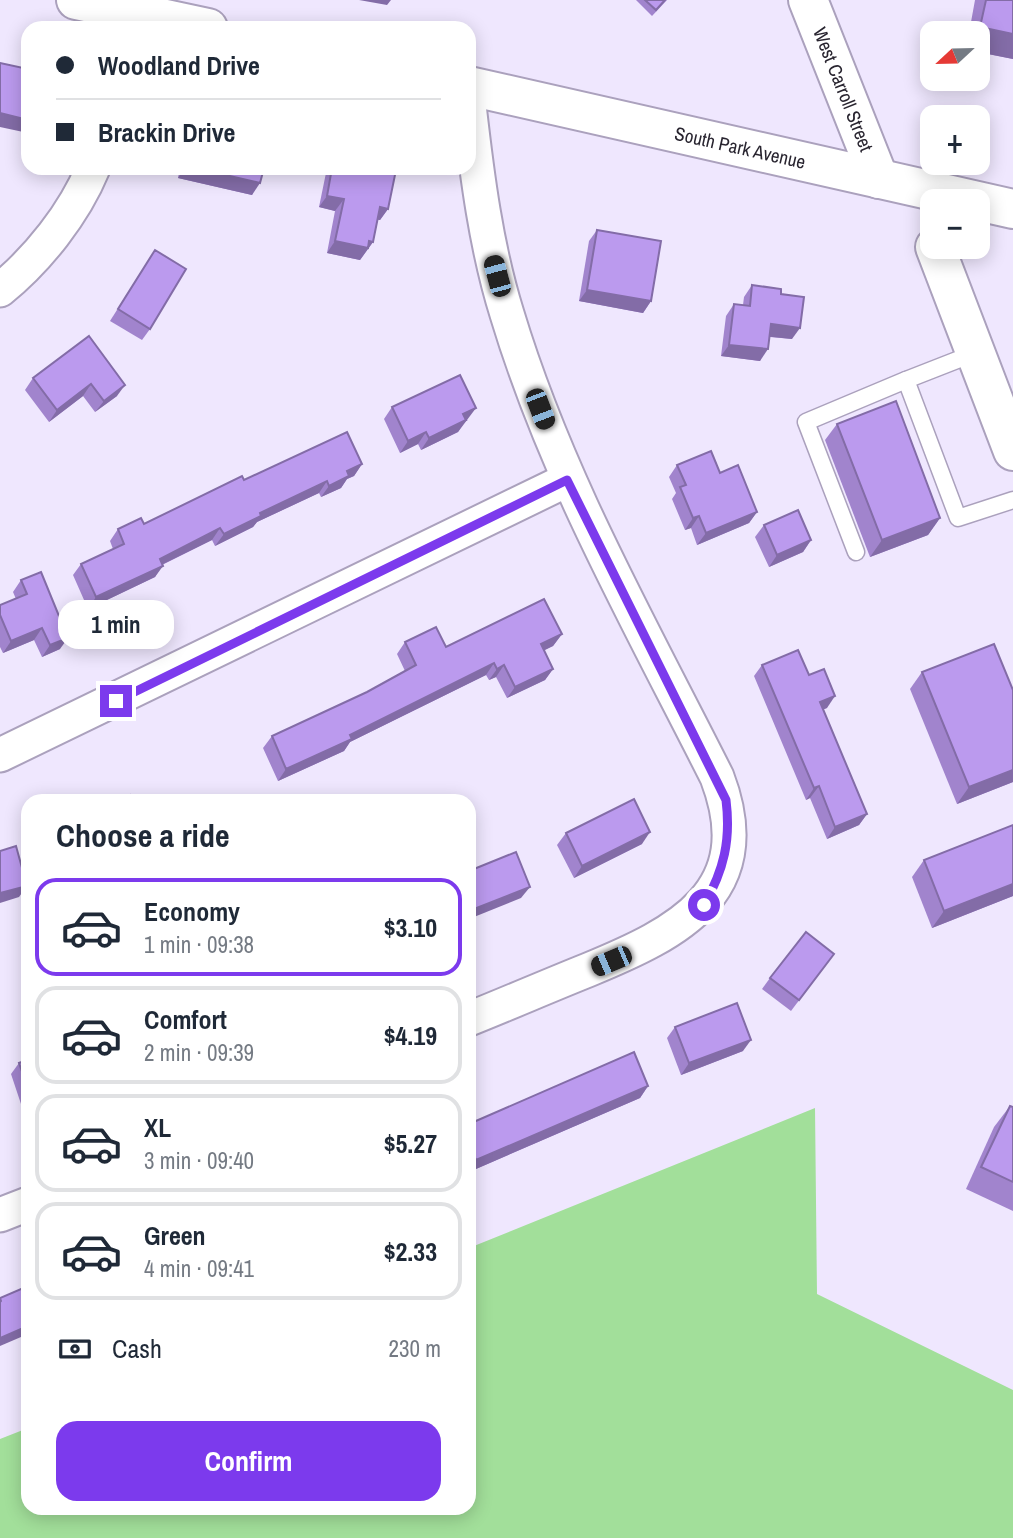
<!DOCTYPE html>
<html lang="en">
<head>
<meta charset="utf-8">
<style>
  body { margin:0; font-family:"Archivo Narrow",sans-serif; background:#f6f6f7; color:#1f2937; height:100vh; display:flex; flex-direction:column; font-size:26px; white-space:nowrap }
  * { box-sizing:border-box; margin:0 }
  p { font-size:23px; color:#747a83 }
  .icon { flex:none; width:38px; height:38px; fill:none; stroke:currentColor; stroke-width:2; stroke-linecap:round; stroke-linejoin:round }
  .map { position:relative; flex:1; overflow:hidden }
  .details { position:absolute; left:21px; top:794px; width:455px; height:721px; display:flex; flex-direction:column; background:#fff; border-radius:21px; box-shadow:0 4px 18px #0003 }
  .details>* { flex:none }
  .banner { position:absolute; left:21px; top:21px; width:455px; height:154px; border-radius:21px; box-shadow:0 4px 18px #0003; display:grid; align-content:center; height:154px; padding:0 35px; background:#fff }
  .needle { width:46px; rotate:248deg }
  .fabs { position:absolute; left:920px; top:21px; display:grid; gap:14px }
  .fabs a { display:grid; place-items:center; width:70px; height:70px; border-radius:14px; background:#fff; box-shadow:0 4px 18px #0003; font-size:35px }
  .end { position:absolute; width:32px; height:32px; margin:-16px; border:9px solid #7c3aed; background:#fff; box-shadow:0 0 0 4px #fff }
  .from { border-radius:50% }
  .bubble { position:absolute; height:49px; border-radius:21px; background:#fff; box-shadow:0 4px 18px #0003; font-size:23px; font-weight:700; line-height:49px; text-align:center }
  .car { position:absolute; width:21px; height:42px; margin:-21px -10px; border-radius:9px; box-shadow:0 0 5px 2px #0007; background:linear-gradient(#222 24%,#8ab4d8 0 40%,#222 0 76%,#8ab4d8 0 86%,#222 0) }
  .banner b { display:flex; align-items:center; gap:24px; height:66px; font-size:26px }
  .banner b+b { border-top:2px solid #e0e1e3 }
  .banner i { width:18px; height:18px; background:#1f2937 }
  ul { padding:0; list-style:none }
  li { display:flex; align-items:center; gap:21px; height:98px; margin:0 14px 10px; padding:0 21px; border:4px solid #e0e1e3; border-radius:21px }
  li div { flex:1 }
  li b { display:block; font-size:26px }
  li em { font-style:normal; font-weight:700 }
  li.on { border-color:#7c3aed }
  li>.icon { width:63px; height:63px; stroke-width:1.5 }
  h2 { padding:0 35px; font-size:32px; line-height:84px }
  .pay { display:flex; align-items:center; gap:18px; height:77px; padding:0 35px; font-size:26px }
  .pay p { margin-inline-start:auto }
  .primary-button { display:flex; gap:14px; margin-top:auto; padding:14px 35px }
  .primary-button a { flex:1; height:80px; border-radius:21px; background:#7c3aed; color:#fff; font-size:28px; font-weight:700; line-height:80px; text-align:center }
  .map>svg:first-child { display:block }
  .green { fill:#a2df9a }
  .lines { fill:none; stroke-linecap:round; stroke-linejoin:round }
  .service-casing { stroke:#aba1bd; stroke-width:19 }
  .minor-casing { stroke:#aba1bd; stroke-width:37 }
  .tertiary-casing { stroke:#aba1bd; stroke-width:42 }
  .service { stroke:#fff; stroke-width:16 }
  .minor { stroke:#fff; stroke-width:33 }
  .tertiary { stroke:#fff; stroke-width:38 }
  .wall { fill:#a184cd }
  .shaded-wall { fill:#836ca7 }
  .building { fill:#bb9aee; stroke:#836ca7; stroke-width:2 }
  .route { stroke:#7c3aed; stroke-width:9 }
  .labels { text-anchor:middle; stroke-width:5; stroke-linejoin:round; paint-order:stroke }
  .street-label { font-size:19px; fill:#292530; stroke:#faf8fe }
</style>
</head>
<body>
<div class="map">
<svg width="1013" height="1538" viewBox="0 0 1013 1538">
  <rect width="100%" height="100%" fill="#efe7fe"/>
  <!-- green -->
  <polygon class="green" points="815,1108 817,1294 1013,1390 1013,1538 0,1538 0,1439 28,1428 28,1508 469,1508 469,1248"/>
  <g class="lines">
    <defs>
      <g id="service">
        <polyline points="975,353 906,380 958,518 1013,500"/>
        <polyline points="856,552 806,422 906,380"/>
      </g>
      <g id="minor">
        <path d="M469,105c8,70 17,142 38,209 49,163 134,312 210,463 44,115 -39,156 -129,193 -40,16 -79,33 -119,49"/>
        <path d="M0,290c38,-31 74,-76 93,-122"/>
        <polyline points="0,755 567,480"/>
        <polyline points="0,1215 28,1204"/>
      </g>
      <g id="tertiary">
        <polyline points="76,0 208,28"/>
        <path id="s1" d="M808,0l71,179"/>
        <path id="s2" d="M469,86l544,123"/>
        <polyline points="935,247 1013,451"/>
      </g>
    </defs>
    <!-- service casing -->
    <use href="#service" class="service-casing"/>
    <!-- minor casing -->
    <use href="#minor" class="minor-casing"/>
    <!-- tertiary casing -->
    <use href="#tertiary" class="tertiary-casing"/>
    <!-- service -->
    <use href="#service" class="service"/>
    <!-- minor -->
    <use href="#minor" class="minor"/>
    <!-- tertiary -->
    <use href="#tertiary" class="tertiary"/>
  </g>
  <!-- wall -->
  <g class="wall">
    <polygon points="636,0 667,0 652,16"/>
    <polygon points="975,0 1013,0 1013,59 978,52 978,33 969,33"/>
    <polygon points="180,168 264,168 252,195 178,178"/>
    <polygon points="327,168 388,168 388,209 380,220 377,220 373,242 360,260 327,253 335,211 319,207"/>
    <polygon points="597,230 651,301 643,313 579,301 589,241"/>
    <polygon points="155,250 150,329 142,340 110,321"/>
    <polygon points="752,285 781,294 792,339 770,337 760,361 721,356 726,316 734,304 743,305 744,297"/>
    <polygon points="89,336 117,396 95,412 83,396 49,422 25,390 33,378"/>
    <polygon points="392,407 468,420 465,421 458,432 421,450 418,444 400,453 384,419"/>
    <polygon points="837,424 940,518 928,535 870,557 825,440"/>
    <polygon points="362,464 354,476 347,479 341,488 321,497 319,493 257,522 253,527 215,546 212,540 162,565 155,577 88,609 73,575 81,564 113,549 110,541 118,529 144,524 244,480"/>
    <polygon points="677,465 720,473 757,512 749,523 697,545 691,528 685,530 672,499 676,493 669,477"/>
    <polygon points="764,525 811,540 803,552 769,567 755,537"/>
    <polygon points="21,580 60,649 42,657 34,640 3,653 0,647 0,605 16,599 13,592"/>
    <polygon points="562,634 553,646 544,650 553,669 545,680 507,698 496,677 489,680 486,675 350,742 344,751 278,781 263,748 272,736 367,692 405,671 397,654 405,642 446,647"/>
    <polygon points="762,665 809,675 827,708 823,709 867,814 859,825 827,839 810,798 806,800 754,676"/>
    <polygon points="922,672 1013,690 1013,782 957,804 910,689"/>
    <polygon points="1013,825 1013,896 932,928 912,877 924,860"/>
    <polygon points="566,833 642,844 574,878 557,845"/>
    <polygon points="834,954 791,1011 762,989 770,978"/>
    <polygon points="675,1027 743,1051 681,1075 667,1038"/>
    <polygon points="28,1060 28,1108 23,1110 11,1074 19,1063"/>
    <polygon points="648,1086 640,1098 469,1172 469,1124"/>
    <polygon points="1010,1106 1013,1107 1013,1211 966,1189 994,1127"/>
  </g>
  <!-- shaded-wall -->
  <g class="shaded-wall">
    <polygon points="359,0 391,0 387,5"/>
    <polygon points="980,27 1013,34 1013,59 978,52 978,33 976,33"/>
    <polygon points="0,113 28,120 28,133 0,127"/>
    <polygon points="185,168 195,168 260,183 252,195 178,178"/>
    <polygon points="327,196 344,199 335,211 319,207"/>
    <polygon points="380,207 388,209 380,220 371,218"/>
    <polygon points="335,241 369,241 373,242 360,260 327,253"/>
    <polygon points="587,290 651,301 643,313 579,301"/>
    <polygon points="771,324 800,328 792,339 763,336"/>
    <polygon points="729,345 768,349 760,361 721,356"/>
    <polygon points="91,384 83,396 49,422 57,410"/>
    <polygon points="125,385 117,396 95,412 104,401"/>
    <polygon points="476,408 458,432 421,450 429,438 463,414"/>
    <polygon points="426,432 418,444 400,453 408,441"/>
    <polygon points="362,464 354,476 347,479 341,488 321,497 329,486 347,471"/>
    <polygon points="327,481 319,493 257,522 253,527 215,546 224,534 260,513"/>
    <polygon points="757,512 749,523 697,545 706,533"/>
    <polygon points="699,516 691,528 685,530 693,518"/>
    <polygon points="940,518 928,535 870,557 882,540"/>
    <polygon points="220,528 212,540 151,570 160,559"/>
    <polygon points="811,540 803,552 769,567 777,555"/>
    <polygon points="163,566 155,577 88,609 96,597"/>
    <polygon points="42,628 34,640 3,653 11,641"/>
    <polygon points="562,634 553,646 533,656 541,644"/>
    <polygon points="68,638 60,649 42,657 50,645"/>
    <polygon points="494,663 486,675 350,742 344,751 278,781 286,769 350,735"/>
    <polygon points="504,665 496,677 489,680 497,669"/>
    <polygon points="553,669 545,680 507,698 515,687"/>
    <polygon points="835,696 827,708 812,714 820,702"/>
    <polygon points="1013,770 1013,782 957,804 969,787"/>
    <polygon points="819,786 810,798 806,800 814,788"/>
    <polygon points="867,814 859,825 827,839 835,827"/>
    <polygon points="650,832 642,844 574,878 582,866"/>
    <polygon points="1013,884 1013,896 932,928 944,911"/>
    <polygon points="27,886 19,897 0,903 0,893"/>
    <polygon points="530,887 521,898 469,919 469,911"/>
    <polygon points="751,1040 743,1051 681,1075 689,1063"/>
    <polygon points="648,1086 640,1098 469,1172 476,1160"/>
    <polygon points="28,1326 28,1334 0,1346 0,1338"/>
  </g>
  <!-- building -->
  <g class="building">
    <polygon points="645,0 665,0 656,10"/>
    <polygon points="986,0 1013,0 1013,34 980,27"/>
    <polygon points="0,63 28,69 28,120 0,113"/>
    <polygon points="195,168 264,168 260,183"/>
    <polygon points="332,168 388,168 396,170 388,209 380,207 373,242 369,241 368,248 335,241 344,199 327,196"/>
    <polygon points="597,230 661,241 651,301 587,290"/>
    <polygon points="155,250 186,269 150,329 118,309"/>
    <polygon points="752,285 781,289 781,294 804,297 800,328 771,324 768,349 729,345 734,304 750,306"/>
    <polygon points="89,336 125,385 104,401 91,384 57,410 33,378"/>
    <polygon points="460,375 476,408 463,414 466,420 429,438 426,432 408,441 392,407"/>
    <polygon points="896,401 940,518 882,540 837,424"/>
    <polygon points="347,432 362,464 347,471 349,476 329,486 327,481 260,513 261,516 224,534 220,528 160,559 163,566 96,597 81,564 124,544 118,529 141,518 144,524 242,476 244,480"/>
    <polygon points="711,451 720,473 738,465 757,512 706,533 699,516 693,518 680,487 686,485 677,465"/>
    <polygon points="798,510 811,540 777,555 764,525"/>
    <polygon points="41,572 68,638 50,645 42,628 11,641 0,615 0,605 27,594 21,580"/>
    <polygon points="544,599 562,634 541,644 553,669 515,687 504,665 497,669 494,663 350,735 352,739 286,769 272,736 367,692 416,665 405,642 436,627 446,647"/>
    <polygon points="994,644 1013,690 1013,770 969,787 922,672"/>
    <polygon points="798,650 809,675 824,669 835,696 820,702 867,814 835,827 819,786 814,788 762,665"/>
    <polygon points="130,795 133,802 114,802"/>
    <polygon points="634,799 650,832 582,866 566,833"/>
    <polygon points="1013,825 1013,884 944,911 924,860"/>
    <polygon points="16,846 27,886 0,893 0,851"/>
    <polygon points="516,852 530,887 469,911 469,871"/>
    <polygon points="806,932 834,954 799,1000 770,978"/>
    <polygon points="737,1003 751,1040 689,1063 675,1027"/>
    <polygon points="634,1052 648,1086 476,1160 469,1143 469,1124"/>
    <polygon points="28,1060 28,1089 19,1063"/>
    <polygon points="1010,1106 1013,1107 1013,1182 981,1167"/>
    <polygon points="28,1286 28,1326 0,1338 0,1302 1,1301 0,1298"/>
  </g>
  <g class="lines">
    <!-- route -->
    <path class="route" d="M116,701l451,-221 159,320c5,40 -2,70 -22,105"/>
  </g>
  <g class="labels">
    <!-- street labels -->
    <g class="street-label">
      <text dy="7" stroke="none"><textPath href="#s1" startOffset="96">West Carroll Street</textPath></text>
      <text dy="7" stroke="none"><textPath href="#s2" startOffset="278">South Park Avenue</textPath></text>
    </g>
  </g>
</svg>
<div class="fabs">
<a><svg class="needle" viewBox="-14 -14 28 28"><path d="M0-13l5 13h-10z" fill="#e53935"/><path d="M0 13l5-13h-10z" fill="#747a83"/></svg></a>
<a>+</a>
<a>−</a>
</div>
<i class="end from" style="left:704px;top:905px"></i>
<i class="end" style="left:116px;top:701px"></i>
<div class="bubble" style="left:58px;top:600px;width:116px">1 min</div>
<i class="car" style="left:497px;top:276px;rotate:345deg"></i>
<i class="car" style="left:540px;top:409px;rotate:159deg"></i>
<i class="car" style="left:611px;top:961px;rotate:247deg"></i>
<div class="banner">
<b><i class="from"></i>Woodland Drive</b>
<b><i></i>Brackin Drive</b>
</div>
<section class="details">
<h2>Choose a ride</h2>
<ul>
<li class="on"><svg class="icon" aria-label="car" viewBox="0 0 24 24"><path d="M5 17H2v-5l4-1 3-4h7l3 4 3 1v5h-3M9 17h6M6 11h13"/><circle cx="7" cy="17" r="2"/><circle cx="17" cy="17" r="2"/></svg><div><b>Economy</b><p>1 min · 09:38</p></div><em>$3.10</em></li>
<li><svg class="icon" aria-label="car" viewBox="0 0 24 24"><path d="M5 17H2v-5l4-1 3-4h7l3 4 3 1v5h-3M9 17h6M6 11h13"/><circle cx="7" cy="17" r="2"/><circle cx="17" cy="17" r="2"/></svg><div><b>Comfort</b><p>2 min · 09:39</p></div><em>$4.19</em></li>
<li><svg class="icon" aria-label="car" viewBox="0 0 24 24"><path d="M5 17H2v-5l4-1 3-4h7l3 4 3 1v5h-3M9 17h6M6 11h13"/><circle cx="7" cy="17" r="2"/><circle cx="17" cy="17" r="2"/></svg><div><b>XL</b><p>3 min · 09:40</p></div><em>$5.27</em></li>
<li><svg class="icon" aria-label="car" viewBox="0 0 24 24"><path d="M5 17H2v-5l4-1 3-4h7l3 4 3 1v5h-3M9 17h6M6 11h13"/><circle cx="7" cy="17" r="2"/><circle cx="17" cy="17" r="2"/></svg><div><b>Green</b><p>4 min · 09:41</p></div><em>$2.33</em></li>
</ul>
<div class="pay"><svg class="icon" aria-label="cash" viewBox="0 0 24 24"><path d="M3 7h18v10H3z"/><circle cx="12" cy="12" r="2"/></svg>Cash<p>230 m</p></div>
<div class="primary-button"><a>Confirm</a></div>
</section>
</div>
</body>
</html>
